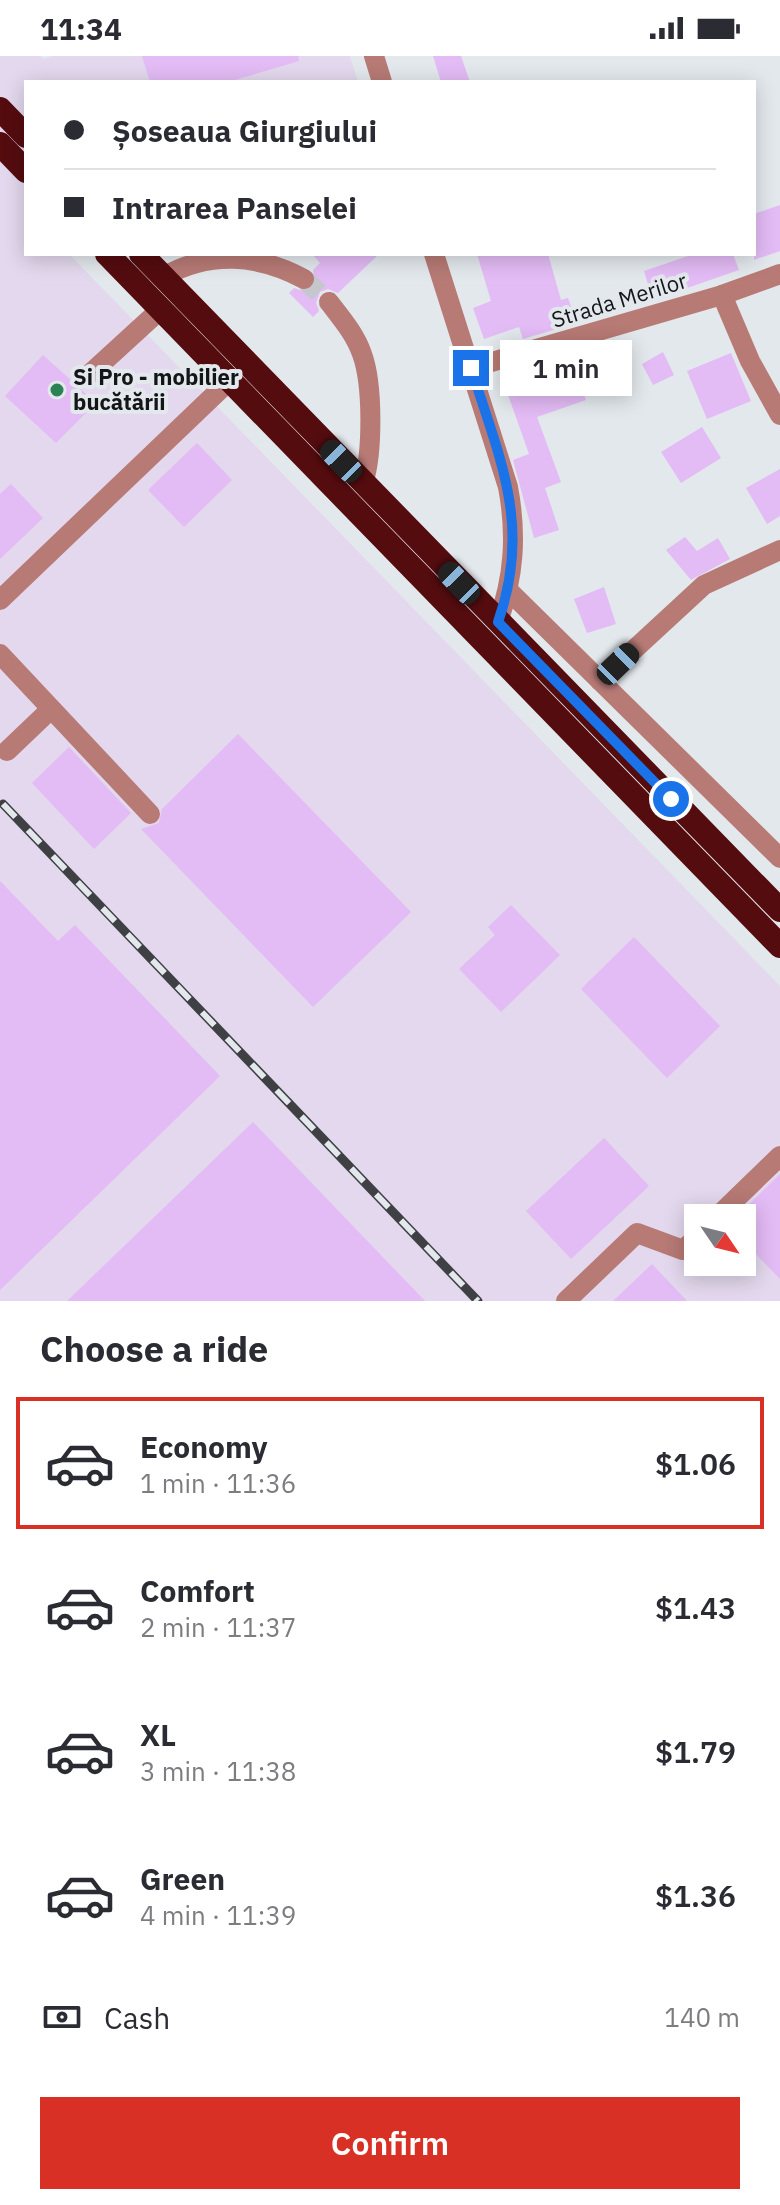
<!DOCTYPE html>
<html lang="en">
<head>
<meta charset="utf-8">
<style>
  body { margin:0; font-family:"IBM Plex Sans",sans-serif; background:#f7f7f7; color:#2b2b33; height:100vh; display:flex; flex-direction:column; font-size:30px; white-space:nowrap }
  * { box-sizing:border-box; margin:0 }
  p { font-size:26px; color:#7c7c81 }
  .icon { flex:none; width:44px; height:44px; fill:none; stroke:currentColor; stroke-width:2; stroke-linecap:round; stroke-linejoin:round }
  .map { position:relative; height:1245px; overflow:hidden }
  .sheet { display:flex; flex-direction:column; background:#fff; flex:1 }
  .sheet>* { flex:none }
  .top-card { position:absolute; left:24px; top:24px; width:732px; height:176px; border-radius:0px; box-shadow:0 4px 20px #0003; display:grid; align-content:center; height:176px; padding:0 40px; background:#fff }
  .needle { width:52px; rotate:125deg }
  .buttons { position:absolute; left:684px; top:1148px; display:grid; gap:16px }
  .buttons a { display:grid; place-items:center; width:72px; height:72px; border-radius:0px; background:#fff; box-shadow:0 4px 20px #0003; font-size:40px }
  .end { position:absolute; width:36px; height:36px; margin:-18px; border:10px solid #1a73e8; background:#fff; box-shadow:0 0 0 4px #fff }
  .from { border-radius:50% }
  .bubble { position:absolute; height:56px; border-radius:0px; background:#fff; box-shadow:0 4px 20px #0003; font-size:26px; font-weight:600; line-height:56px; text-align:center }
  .car { position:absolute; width:24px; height:48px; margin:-24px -12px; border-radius:10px; box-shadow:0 0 6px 2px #0007; background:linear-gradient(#222 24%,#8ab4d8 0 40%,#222 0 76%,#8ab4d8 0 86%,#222 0) }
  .top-card b { display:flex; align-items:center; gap:28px; height:76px; font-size:30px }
  .top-card b+b { border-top:2px solid #e1e1e2 }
  .top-card i { width:20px; height:20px; background:#2b2b33 }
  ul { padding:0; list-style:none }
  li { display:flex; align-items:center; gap:24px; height:132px; margin:0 16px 12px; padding:0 24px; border:4px solid transparent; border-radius:0px }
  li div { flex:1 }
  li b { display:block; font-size:30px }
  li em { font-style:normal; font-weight:600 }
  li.current { border-color:#d93025 }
  li>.icon { width:72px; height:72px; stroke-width:1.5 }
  h2 { padding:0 40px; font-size:36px; line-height:96px }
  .pay { display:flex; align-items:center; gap:20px; height:88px; padding:0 40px; font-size:30px }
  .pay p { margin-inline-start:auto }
  .cta { display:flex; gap:16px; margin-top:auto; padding:16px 40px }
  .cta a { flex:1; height:92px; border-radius:0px; background:#d93025; color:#fff; font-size:32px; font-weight:600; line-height:92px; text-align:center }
  .status { display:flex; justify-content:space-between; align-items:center; height:56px; padding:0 40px; background:#fff; direction:ltr }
  .status svg { height:22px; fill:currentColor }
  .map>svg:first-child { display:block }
  .industrial { fill:#e3d8ed; fill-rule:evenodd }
  .building { fill:#e3bbf5 }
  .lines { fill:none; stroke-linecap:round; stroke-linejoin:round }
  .minor-tunnel { stroke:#c4c8cd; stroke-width:20; stroke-dasharray:20 10; stroke-linecap:butt }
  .minor { stroke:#b77a75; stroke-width:20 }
  .highway { stroke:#540c0f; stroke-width:24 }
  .rail-casing { stroke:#3e4043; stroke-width:9 }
  .rail { stroke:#e3e8ed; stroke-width:6; stroke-dasharray:18; stroke-linecap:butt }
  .route { stroke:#1a73e8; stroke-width:10 }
  .poi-dot { fill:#2b8255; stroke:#e3e8ed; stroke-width:3 }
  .labels { text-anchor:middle; stroke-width:8; stroke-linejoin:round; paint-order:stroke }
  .street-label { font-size:22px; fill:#141517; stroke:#e3e8ed }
  .poi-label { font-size:22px; font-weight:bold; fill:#141517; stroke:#e3e8ed; text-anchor:start }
</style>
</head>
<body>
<div class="status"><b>11:34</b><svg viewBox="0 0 49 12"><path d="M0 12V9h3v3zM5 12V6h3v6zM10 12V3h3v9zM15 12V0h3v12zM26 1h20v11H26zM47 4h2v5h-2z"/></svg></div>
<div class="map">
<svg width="780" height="1245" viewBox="0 0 780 1245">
  <rect width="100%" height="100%" fill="#e3e8ed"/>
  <!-- industrial -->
  <path class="industrial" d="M0,0h40l4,3 9,-3h297l8,26h-332v172h43l711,732v315h-780zM698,1162h44v44h-44z"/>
  <!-- building -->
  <g class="building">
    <polygon points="142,0 298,0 299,5 228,26 150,26"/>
    <polygon points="433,0 461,0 470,26 441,26"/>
    <polygon points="780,149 780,195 754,204 754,158"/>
    <polygon points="312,198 379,198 338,237 328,233 320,236 316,247 319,255 313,261 289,237 294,232 306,236 315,229 313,214 320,207"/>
    <polygon points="477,198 548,198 561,244 568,242 577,267 523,283 519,271 484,283 473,252 491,245"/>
    <polygon points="694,198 733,198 739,214 667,239 664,230 650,235 644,215"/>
    <polygon points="663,296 674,319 653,329 642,308"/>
    <polygon points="731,297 751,345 707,363 687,315"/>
    <polygon points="43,299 96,347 56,387 5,340"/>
    <polygon points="574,309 586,344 537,361 561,426 545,432 559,474 534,482 513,404 529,398 506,333"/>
    <polygon points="702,371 721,402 681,427 661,396"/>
    <polygon points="197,387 232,424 184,471 148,434"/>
    <polygon points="780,413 780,460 767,468 746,432"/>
    <polygon points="11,428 43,462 0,503 0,438"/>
    <polygon points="685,481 697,495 718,482 730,503 691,524 666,494"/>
    <polygon points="604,531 616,568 587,577 574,543"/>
    <polygon points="238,678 411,856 313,951 141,773 159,767 162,753"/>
    <polygon points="69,691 131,757 94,793 32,727"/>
    <polygon points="0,825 58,885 75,869 220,1020 0,1234"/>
    <polygon points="511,849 560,899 501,956 459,913 495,879 488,871"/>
    <polygon points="634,881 720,970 667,1022 581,933"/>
    <polygon points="253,1066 425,1245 67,1245"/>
    <polygon points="604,1082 649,1130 571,1203 526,1155"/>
    <polygon points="780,1118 780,1223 742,1184 742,1162 735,1162"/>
    <polygon points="652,1208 687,1245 613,1245"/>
  </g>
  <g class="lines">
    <!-- minor-tunnel -->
    <polyline class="minor-tunnel" points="304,223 329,246"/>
    <!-- minor -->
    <g class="minor">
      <polyline points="374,0 382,26"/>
      <path d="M434,198l74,233c9,48 6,90 -10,135"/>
      <path d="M163,221c46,-26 95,-23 141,2"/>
      <polyline points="722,239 750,305 780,359"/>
      <path d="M329,246c13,17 26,32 33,52 11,30 11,99 1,130"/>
      <polyline points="471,312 722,239 780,218"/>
      <polyline points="91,317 161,253"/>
      <polyline points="509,535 780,802"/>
      <polyline points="0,544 230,324"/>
      <polyline points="0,598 150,758"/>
      <polyline points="600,625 704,529 780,494"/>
      <polyline points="7,695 51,653"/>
      <polyline points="716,1162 780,1100"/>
      <polyline points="566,1245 637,1177 683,1194 698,1180"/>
    </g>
    <!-- highway -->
    <g class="highway">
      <polyline points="0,53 26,80"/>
      <polyline points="0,88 26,115"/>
      <polyline points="107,198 780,890"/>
      <polyline points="141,198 780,854"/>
    </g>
    <defs>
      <polyline id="rail" points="3,748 478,1245"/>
    </defs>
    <!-- rail casing -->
    <use href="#rail" class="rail-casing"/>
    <!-- rail -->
    <use href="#rail" class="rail"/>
  </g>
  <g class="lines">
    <!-- route -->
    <path class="route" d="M471,312c29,92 61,158 27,254l173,177"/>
  </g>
  <!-- markers -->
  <circle class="poi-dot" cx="57" cy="334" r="8"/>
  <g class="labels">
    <!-- street labels -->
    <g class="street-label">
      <text transform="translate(619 244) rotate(-17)" y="8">Strada Merilor</text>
    </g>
    <!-- poi labels -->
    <g class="poi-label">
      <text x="73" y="329">Si Pro - mobilier<tspan x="73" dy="25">bucătării</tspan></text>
    </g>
  </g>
</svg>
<div class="buttons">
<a><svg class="needle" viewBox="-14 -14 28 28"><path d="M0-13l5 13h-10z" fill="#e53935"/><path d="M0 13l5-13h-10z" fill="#7c7c81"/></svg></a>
</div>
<i class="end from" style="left:671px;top:743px"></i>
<i class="end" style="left:471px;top:312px"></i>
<div class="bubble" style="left:500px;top:284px;width:132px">1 min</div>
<i class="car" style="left:341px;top:405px;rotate:316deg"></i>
<i class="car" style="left:459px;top:527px;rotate:316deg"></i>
<i class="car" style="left:618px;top:608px;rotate:46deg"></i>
<div class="top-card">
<b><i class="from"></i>Șoseaua Giurgiului</b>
<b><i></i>Intrarea Panselei</b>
</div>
</div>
<section class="sheet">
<h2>Choose a ride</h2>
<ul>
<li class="current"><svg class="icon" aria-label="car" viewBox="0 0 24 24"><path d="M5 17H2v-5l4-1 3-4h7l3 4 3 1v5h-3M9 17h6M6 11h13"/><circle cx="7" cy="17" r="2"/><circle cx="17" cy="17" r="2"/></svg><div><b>Economy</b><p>1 min · 11:36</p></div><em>$1.06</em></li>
<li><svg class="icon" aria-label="car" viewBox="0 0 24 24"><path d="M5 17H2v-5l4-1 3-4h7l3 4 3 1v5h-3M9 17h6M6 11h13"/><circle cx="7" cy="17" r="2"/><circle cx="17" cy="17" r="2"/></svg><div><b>Comfort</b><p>2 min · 11:37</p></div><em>$1.43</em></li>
<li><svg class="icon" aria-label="car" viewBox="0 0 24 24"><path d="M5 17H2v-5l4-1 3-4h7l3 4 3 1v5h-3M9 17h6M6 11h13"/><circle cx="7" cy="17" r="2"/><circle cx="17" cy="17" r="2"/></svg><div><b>XL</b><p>3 min · 11:38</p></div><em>$1.79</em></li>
<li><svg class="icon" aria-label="car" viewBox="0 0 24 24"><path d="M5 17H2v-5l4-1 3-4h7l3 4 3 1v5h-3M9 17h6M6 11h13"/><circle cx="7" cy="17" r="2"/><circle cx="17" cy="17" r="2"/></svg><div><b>Green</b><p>4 min · 11:39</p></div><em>$1.36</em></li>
</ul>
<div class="pay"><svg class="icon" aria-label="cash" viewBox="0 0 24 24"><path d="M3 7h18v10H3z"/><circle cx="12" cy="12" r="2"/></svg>Cash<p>140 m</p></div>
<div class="cta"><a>Confirm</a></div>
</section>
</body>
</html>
